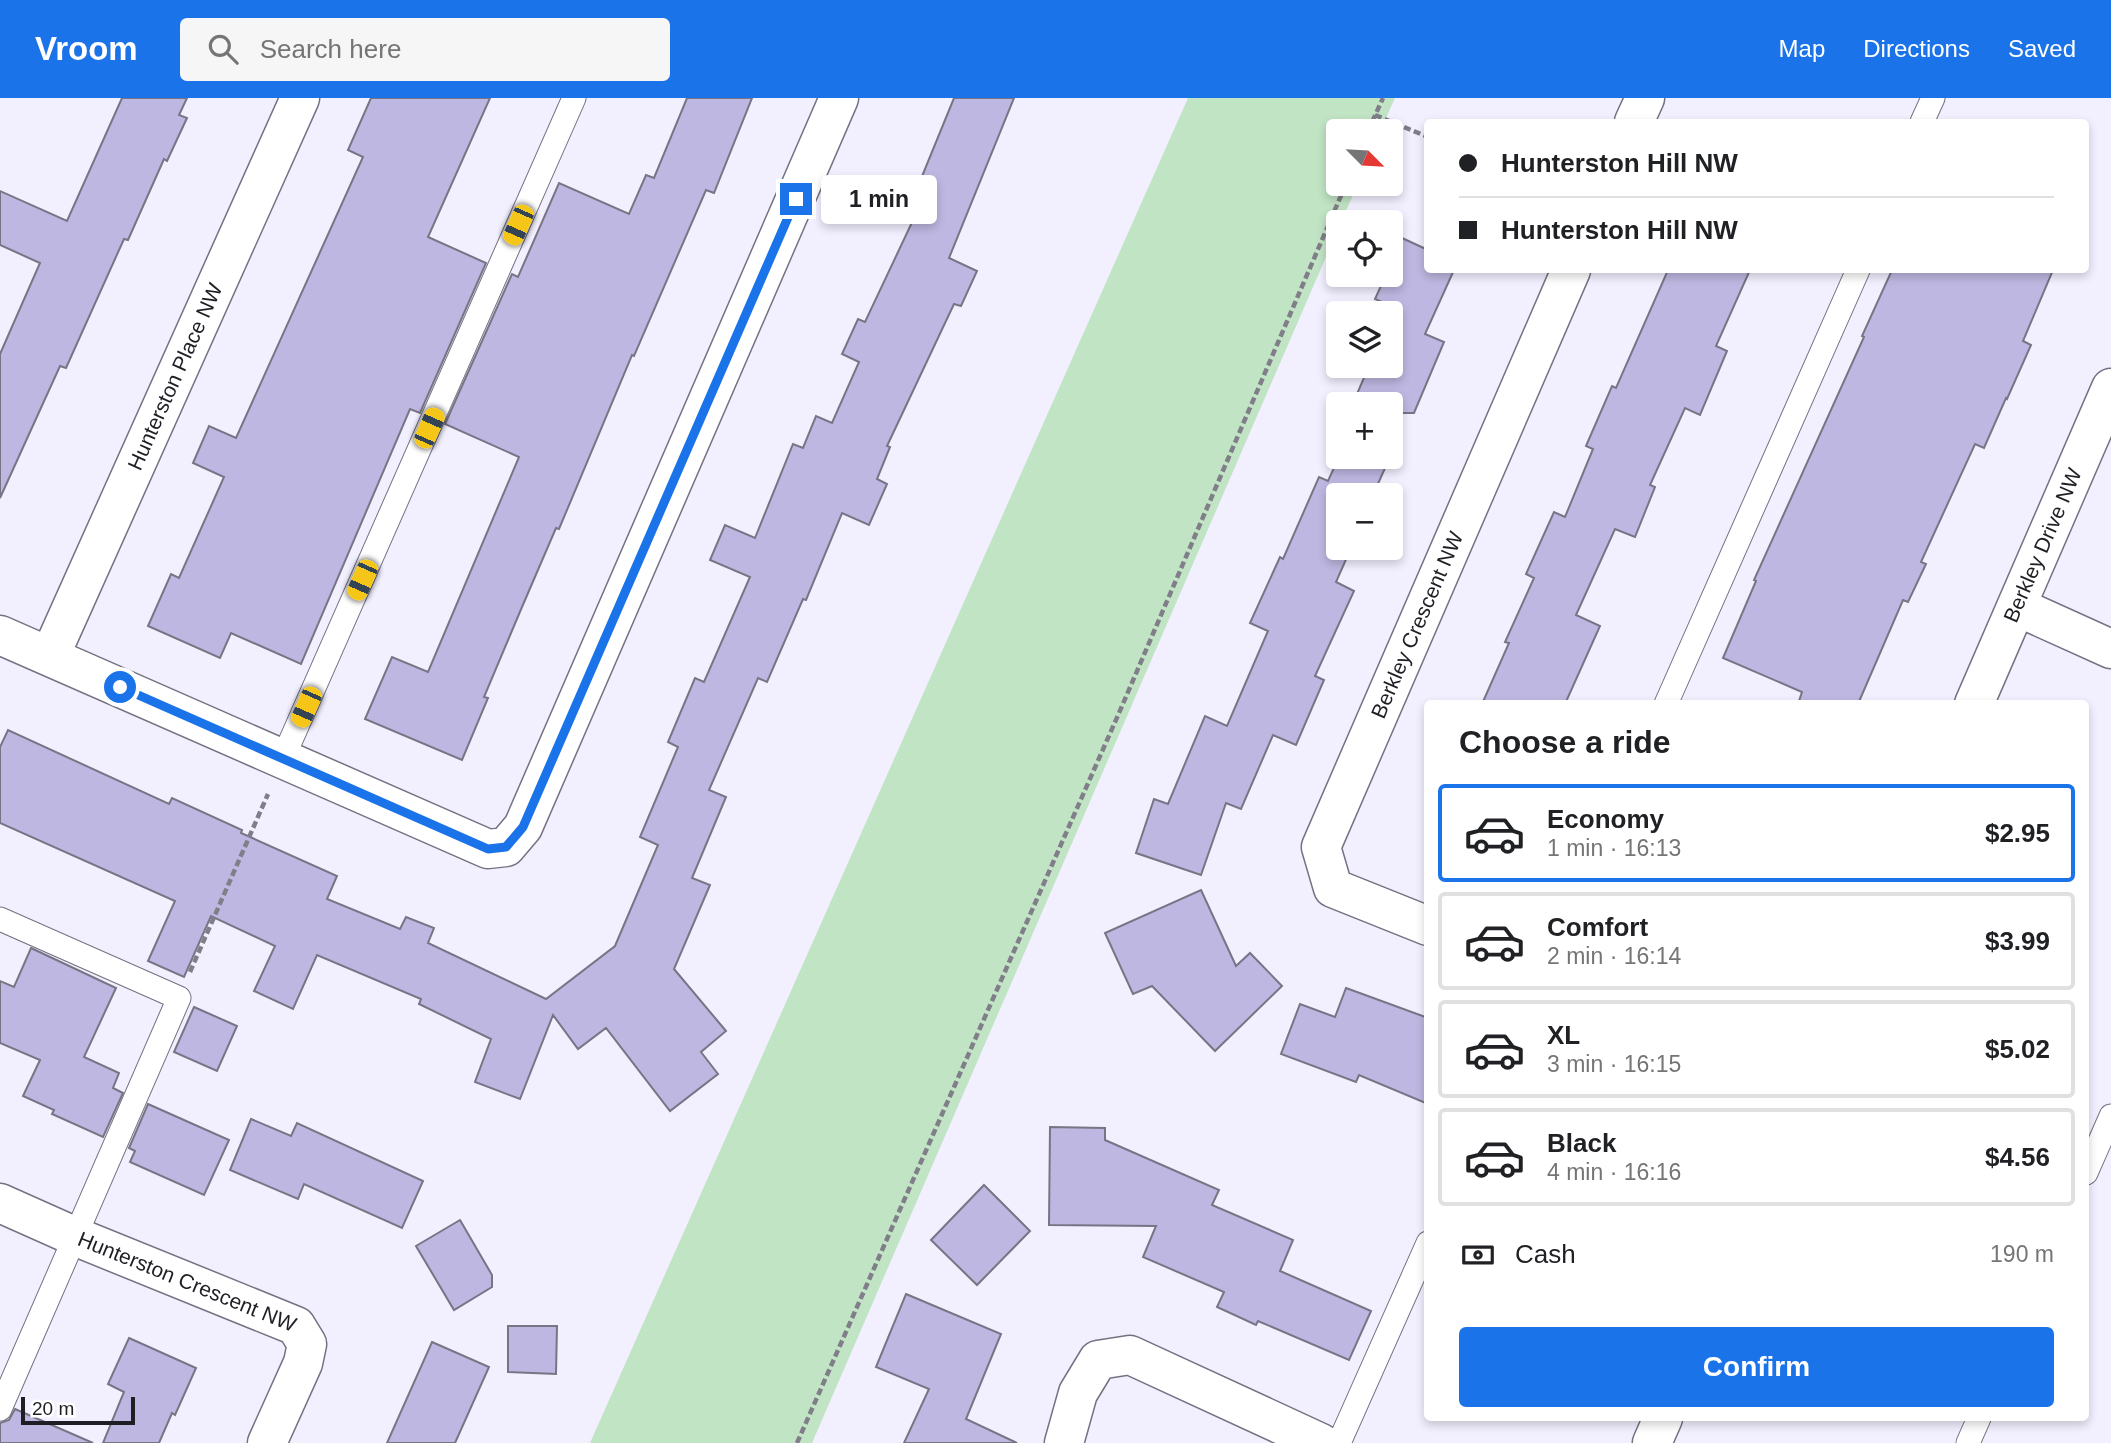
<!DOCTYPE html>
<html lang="en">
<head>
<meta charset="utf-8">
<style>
  body { margin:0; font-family:Arial,sans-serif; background:#f6f6f6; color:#202124; height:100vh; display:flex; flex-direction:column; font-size:26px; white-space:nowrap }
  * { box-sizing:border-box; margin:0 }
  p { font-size:23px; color:#757577 }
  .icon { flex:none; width:38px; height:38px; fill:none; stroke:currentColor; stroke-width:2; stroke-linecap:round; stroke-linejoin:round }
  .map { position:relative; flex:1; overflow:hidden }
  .drawer { position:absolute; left:1424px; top:602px; width:665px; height:721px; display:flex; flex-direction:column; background:#fff; border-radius:7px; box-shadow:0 4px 10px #0003 }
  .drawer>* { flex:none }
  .banner { position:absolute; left:1424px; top:21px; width:665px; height:154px; border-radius:7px; box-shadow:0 4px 10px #0003; display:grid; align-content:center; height:154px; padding:0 35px; background:#fff }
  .needle { width:46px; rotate:114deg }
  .buttons { position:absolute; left:1326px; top:21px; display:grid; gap:14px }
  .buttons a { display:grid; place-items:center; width:77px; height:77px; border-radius:7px; background:#fff; box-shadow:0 4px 10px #0003; font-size:35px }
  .scale { position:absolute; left:21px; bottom:18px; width:114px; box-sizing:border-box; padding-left:7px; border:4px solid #1f1e24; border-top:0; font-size:19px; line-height:24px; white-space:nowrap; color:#1f1e24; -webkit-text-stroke:5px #fff; paint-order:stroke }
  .end { position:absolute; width:32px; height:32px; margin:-16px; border:9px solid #1a73e8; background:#fff; box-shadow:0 0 0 4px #fff }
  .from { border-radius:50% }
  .bubble { position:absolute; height:49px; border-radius:7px; background:#fff; box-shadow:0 4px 10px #0003; font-size:23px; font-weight:800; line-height:49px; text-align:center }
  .car { position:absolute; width:21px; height:42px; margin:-21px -10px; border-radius:9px; box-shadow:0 0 5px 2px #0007; background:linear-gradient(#f5c518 24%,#345 0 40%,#f5c518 0 76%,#345 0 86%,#f5c518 0) }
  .banner b { display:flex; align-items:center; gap:24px; height:66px; font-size:26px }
  .banner b+b { border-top:2px solid #e0e0e0 }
  .banner i { width:18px; height:18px; background:#202124 }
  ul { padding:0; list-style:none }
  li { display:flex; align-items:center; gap:21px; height:98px; margin:0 14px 10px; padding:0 21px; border:4px solid #e0e0e0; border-radius:7px }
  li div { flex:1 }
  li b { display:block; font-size:26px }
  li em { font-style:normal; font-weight:800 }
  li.selected { border-color:#1a73e8 }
  li>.icon { width:63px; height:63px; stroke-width:1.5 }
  h2 { padding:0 35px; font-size:32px; line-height:84px }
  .pay { display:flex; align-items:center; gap:18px; height:77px; padding:0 35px; font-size:26px }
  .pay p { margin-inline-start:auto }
  .cta { display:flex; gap:14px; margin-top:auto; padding:14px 35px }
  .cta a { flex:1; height:80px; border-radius:7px; background:#1a73e8; color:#fff; font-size:28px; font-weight:800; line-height:80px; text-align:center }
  header { display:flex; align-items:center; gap:42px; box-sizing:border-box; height:98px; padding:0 35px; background:#1a73e8; color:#fff }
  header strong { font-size:33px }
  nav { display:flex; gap:38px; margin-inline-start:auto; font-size:24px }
  .search { width:490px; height:63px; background:#f6f6f6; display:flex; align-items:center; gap:18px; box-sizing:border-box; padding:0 24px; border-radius:7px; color:#757577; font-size:26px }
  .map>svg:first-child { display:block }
  .green { fill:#c1e4c4 }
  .building { fill:#beb7e1; stroke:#777585; stroke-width:2 }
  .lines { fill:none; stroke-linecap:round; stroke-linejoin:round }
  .service-casing { stroke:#747282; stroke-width:25 }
  .minor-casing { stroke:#747282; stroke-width:41 }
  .tertiary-casing { stroke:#747282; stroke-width:41 }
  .path { stroke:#807e88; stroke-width:4.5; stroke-dasharray:7 3.5; stroke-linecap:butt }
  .service { stroke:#fff; stroke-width:23 }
  .minor { stroke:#fff; stroke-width:38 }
  .tertiary { stroke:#fff; stroke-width:38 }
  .route { stroke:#1a73e8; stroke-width:9 }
  .labels { text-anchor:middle; stroke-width:6; stroke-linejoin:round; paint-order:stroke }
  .street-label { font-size:21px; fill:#1f1e24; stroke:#fff }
</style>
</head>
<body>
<header>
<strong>Vroom</strong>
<div class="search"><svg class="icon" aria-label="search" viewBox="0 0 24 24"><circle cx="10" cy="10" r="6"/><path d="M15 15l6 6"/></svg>Search here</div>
<nav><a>Map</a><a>Directions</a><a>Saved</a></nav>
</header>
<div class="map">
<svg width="2111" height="1345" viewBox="0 0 2111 1345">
  <rect width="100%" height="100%" fill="#f2f0ff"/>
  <!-- green -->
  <polygon class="green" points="1188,0 1395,0 1380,33 1339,33 1339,86 1358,86 1341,124 1339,124 1339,129 812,1345 590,1345"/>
  <!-- building -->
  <g class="building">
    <polygon points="122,0 187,0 179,17 187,20 167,63 164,61 128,142 124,141 66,270 60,268 0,400 0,256 40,165 0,147 0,93 67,123"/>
    <polygon points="371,0 490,0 428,139 486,165 420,315 410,311 301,566 231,535 220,560 148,528 171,476 179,480 224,379 193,365 209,328 236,340 363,59 348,52"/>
    <polygon points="687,0 752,0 714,95 706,92 634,258 632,257 559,431 556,430 522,509 484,599 488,600 462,662 365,621 392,559 428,574 519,359 445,326 512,176 518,179 559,85 629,116 646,77 654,80"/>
    <polygon points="954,0 1014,0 949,160 977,173 961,208 954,206 887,348 890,349 877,381 887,386 869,427 842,415 806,502 803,501 767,584 758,580 709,692 726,699 692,780 710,787 674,871 726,933 701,954 718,976 670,1013 606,930 578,951 553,917 520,1001 475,984 491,941 419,906 421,901 317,857 293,911 254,893 275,848 211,818 184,879 148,863 175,803 0,725 0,649 8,632 169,706 172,700 242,732 241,735 337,778 327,801 400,831 406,819 434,830 428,845 546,901 615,848 658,747 640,739 678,649 668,644 695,580 704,584 750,479 710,462 725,427 755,440 793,346 803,350 816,318 832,325 859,264 842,256 858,221 865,224 915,118 907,115"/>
    <polygon points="1402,140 1428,152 1428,172 1454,172 1425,236 1444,244 1414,315 1402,315 1391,310 1391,306 1381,306 1357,296 1369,268 1391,268 1391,208 1375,201 1386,177 1391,177 1391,165"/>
    <polygon points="1668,172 1750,172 1716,248 1727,253 1700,317 1685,310 1650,387 1655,389 1635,439 1615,431 1576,517 1600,528 1565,606 1482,606 1509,545 1505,544 1534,480 1526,476 1554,414 1565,419 1593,351 1586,348 1612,288 1616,290"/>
    <polygon points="1892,172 2053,172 2023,243 2031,247 2007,301 2006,300 1984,350 1975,346 1921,464 1926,466 1908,504 1903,502 1858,606 1798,606 1802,594 1723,560 1756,483 1754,482 1864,239 1862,238"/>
    <polygon points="1339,359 1390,359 1373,397 1339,397 1339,450 1351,450 1336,484 1354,493 1315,578 1324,582 1296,647 1273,637 1241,711 1226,705 1201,777 1136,755 1154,701 1168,706 1205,618 1227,628 1268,533 1250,525 1280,459 1283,461 1319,379 1328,383"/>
    <polygon points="1201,792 1236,868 1250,855 1282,888 1215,953 1152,888 1133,896 1105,835"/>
    <polygon points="31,850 116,890 84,959 119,975 113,990 123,995 103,1039 52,1016 54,1012 23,998 40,962 0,945 0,883 14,889"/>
    <polygon points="1346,890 1428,920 1428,1006 1359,977 1356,984 1281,956 1300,906 1335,919"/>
    <polygon points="194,909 237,928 217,973 174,954"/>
    <polygon points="148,1006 229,1042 204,1097 130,1064 135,1053 129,1050"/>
    <polygon points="251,1021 291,1038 297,1025 423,1083 402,1130 304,1086 298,1101 230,1072"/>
    <polygon points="1050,1029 1105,1030 1105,1042 1219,1092 1212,1107 1293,1142 1280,1173 1371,1213 1349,1262 1258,1223 1256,1227 1217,1209 1224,1194 1143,1159 1156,1128 1049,1127"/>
    <polygon points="984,1087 1030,1133 977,1187 931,1142"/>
    <polygon points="460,1122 492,1177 492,1189 454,1212 416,1148"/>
    <polygon points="906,1196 1001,1236 966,1321 1017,1345 904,1345 929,1291 876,1269"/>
    <polygon points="508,1228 557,1228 556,1276 508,1274"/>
    <polygon points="129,1240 196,1270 175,1317 172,1315 159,1345 103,1345 124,1294 108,1286"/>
    <polygon points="432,1244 489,1269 455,1345 387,1345"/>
    <polygon points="15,1311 93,1345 0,1345 0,1325 9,1322"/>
  </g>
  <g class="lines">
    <defs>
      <g id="service">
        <polyline points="1922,24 1933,0"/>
        <polyline points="1666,606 1858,172"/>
        <polyline points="283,660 574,0"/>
        <polyline points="0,821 179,900 0,1311"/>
        <polyline points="2086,1075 2111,1018"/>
        <polyline points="1339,1345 1428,1145"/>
        <polyline points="1968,1345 1979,1320"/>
      </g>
      <g id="minor">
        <polyline points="1634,24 1645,0"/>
        <polyline points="2018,509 2111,551"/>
        <polyline points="0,537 488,751 506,749 523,729 839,0"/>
        <path id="s1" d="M50,558l250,-558"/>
        <path id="s2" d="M1428,828l-95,-38 -12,-41 250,-577"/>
        <path id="s3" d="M0,1105l74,33 222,90 11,18 -4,19 -36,80"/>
        <polyline points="1064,1345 1078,1295 1098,1262 1130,1257 1321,1345"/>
      </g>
      <g id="tertiary">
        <path id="s4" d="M1974,606l137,-316"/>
        <polyline points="1652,1345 1663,1320"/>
      </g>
    </defs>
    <!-- service casing -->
    <use href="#service" class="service-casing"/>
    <!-- minor casing -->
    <use href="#minor" class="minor-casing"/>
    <!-- tertiary casing -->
    <use href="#tertiary" class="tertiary-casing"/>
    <!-- path -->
    <g class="path">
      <polyline points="1375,17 1428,39"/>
      <polyline points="1368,33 1383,0"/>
      <polyline points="190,874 268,696"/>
      <polyline points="797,1345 1119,615 1346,86"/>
    </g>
    <!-- service -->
    <use href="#service" class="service"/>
    <!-- minor -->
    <use href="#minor" class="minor"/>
    <!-- tertiary -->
    <use href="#tertiary" class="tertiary"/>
  </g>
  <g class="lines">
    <!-- route -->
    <polyline class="route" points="120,589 488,751 506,749 523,729 796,101"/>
  </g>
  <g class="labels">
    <!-- street labels -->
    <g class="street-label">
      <text dy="7" stroke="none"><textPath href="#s1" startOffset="306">Hunterston Place NW</textPath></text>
      <text dy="7" stroke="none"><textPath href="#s4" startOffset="173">Berkley Drive NW</textPath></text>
      <text dy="7" stroke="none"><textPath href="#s2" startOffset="387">Berkley Crescent NW</textPath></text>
      <text dy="7" stroke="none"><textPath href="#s3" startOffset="203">Hunterston Crescent NW</textPath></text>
    </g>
  </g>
</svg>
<div class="buttons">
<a><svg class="needle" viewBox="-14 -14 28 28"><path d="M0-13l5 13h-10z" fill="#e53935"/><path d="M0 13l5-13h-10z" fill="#757577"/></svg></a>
<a><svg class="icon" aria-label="locate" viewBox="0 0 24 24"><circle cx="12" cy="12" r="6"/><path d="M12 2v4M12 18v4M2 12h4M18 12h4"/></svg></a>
<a><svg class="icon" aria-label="layers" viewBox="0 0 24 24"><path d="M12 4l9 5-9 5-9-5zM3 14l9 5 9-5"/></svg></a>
<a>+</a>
<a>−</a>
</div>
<div class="scale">20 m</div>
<i class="end from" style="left:120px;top:589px"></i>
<i class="end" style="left:796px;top:101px"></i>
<div class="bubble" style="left:821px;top:77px;width:116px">1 min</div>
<i class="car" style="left:518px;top:127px;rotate:204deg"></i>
<i class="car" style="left:429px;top:330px;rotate:24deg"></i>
<i class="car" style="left:362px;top:482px;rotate:204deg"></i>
<i class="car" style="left:306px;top:609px;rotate:204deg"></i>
<div class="banner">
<b><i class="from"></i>Hunterston Hill NW</b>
<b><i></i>Hunterston Hill NW</b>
</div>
<section class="drawer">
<h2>Choose a ride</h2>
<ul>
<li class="selected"><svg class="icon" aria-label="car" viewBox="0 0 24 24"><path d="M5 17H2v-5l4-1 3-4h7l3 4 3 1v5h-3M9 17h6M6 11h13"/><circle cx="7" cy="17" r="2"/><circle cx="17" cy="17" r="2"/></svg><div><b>Economy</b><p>1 min · 16:13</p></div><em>$2.95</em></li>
<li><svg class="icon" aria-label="car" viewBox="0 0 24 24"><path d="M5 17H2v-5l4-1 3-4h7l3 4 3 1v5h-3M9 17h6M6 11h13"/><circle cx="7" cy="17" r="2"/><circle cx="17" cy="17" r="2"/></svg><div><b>Comfort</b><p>2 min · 16:14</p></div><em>$3.99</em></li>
<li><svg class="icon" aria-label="car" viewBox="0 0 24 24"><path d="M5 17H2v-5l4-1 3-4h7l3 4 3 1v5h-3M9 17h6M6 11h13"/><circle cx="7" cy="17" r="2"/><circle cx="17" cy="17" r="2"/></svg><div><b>XL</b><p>3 min · 16:15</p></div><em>$5.02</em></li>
<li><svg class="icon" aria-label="car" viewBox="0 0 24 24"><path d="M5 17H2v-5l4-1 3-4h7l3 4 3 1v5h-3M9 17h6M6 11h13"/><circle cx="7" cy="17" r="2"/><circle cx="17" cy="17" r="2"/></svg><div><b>Black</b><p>4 min · 16:16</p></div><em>$4.56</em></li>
</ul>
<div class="pay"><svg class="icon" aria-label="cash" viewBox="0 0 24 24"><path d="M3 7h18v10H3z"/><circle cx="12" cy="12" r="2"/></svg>Cash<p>190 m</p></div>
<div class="cta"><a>Confirm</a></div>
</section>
</div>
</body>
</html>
